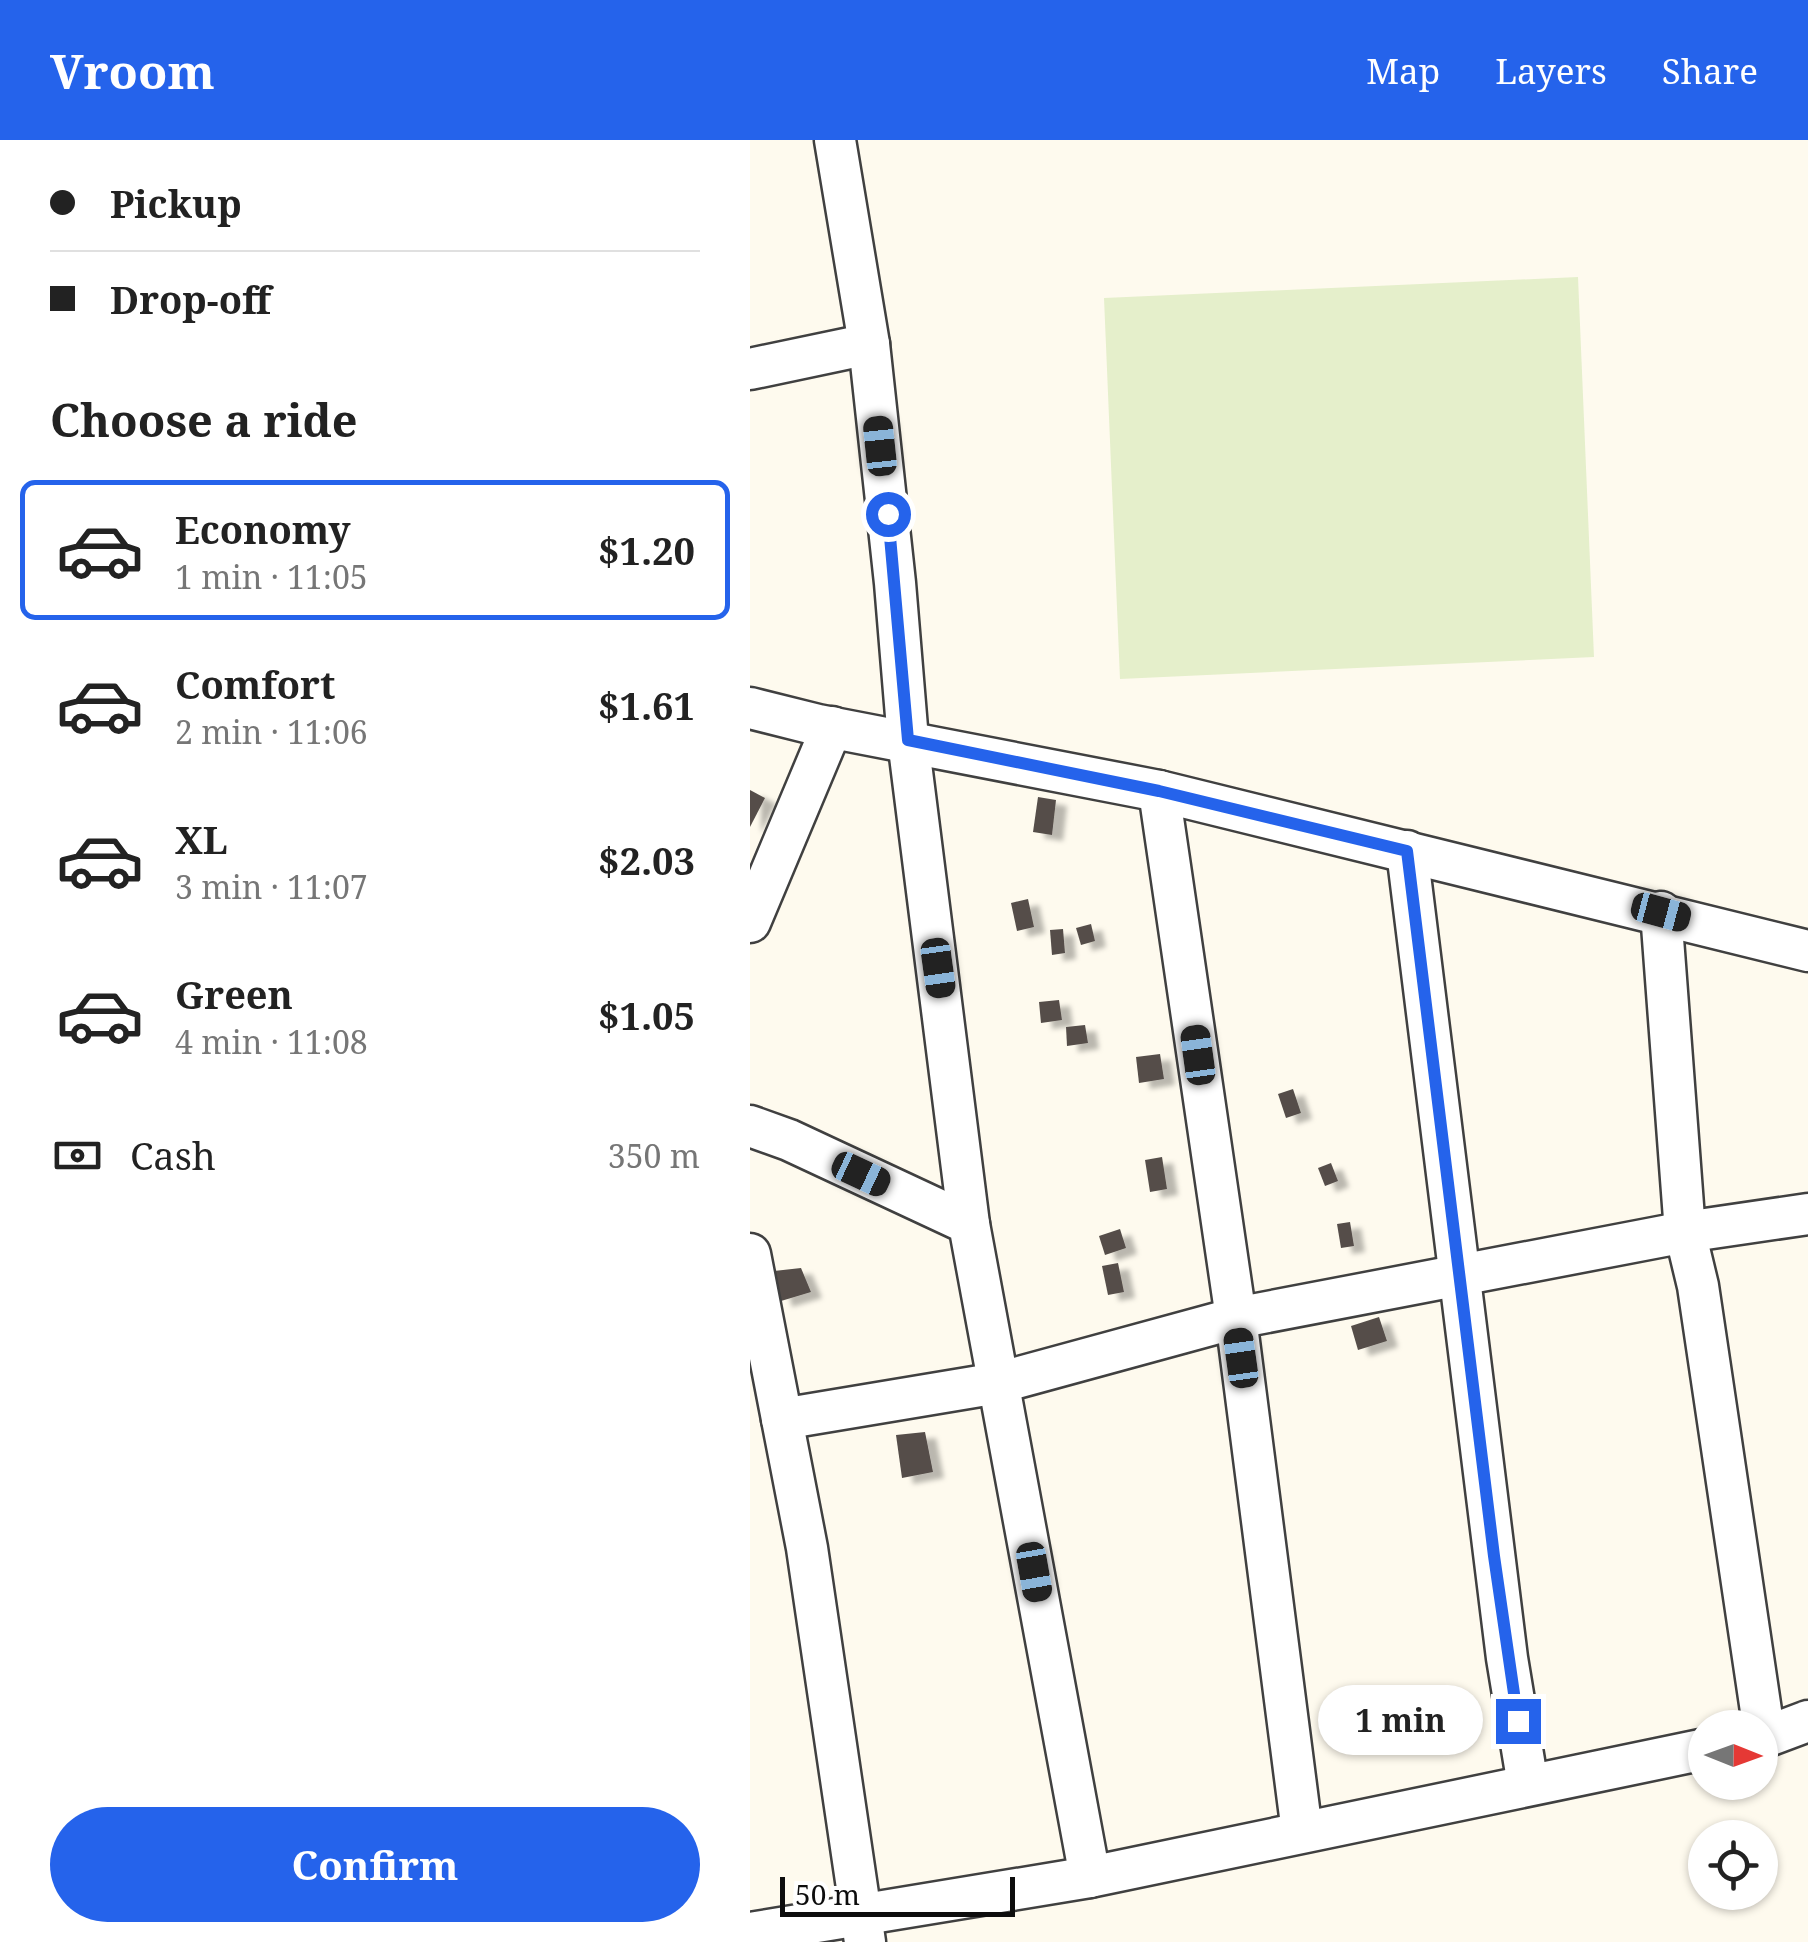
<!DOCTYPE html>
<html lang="en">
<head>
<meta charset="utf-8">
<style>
  body { margin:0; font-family:"Noto Serif",serif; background:#f2f2f2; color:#222; height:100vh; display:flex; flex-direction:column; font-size:38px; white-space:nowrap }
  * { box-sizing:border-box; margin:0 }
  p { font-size:32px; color:#767676 }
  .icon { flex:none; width:55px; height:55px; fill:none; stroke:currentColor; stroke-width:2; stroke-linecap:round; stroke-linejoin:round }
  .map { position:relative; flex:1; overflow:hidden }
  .drawer { display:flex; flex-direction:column; background:#fff; width:750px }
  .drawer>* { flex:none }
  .hud { display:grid; align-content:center; height:220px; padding:0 50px; background:#fff }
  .needle { width:65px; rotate:91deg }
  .fabs { position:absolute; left:938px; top:1570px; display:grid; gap:20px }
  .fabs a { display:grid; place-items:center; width:90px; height:90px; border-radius:50%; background:#fff; box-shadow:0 2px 8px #0004; font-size:50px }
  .scale { position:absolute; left:30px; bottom:25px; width:235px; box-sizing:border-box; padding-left:10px; border:5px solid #0d0d0d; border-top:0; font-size:28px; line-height:35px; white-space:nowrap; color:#0d0d0d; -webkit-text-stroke:8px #fff; paint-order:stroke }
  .end { position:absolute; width:45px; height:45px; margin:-22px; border:12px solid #2563eb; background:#fff; box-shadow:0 0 0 5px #fff }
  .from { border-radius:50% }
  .bubble { position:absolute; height:70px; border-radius:35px; background:#fff; box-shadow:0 2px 8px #0004; font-size:32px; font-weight:700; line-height:70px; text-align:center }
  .car { position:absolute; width:30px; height:60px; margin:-30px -15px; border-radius:12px; box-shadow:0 0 8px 2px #0007; background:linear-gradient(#222 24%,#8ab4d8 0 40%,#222 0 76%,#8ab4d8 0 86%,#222 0) }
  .hud b { display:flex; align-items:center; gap:35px; height:95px; font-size:38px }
  .hud b+b { border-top:2px solid #e0e0e0 }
  .hud i { width:25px; height:25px; background:#222 }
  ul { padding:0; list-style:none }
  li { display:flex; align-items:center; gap:30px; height:140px; margin:0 20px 15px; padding:0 30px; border:5px solid transparent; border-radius:15px }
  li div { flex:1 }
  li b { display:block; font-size:38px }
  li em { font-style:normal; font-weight:700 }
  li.current { border-color:#2563eb }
  li>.icon { width:90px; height:90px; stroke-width:1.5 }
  h2 { padding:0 50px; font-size:45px; line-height:120px }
  .pay { display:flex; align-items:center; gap:25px; height:110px; padding:0 50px; font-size:38px }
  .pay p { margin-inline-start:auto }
  .button { display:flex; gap:20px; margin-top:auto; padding:20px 50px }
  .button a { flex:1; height:115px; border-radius:60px; background:#2563eb; color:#fff; font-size:40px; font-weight:700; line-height:115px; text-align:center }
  header { display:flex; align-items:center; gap:60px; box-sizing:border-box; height:140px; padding:0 50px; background:#2563eb; color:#fff }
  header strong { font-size:48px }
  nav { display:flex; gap:55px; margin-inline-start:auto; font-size:35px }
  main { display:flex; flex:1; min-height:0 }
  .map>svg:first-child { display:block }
  .pitch { fill:#e5efcb }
  .building { fill:#554e4a; filter:url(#shadow) }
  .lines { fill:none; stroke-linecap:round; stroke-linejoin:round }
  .minor-casing { stroke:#404040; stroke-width:45 }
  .minor { stroke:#fff; stroke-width:40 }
  .route { stroke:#2563eb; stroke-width:12 }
</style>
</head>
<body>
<header>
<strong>Vroom</strong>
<nav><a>Map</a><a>Layers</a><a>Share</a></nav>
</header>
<main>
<section class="drawer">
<div class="hud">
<b><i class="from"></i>Pickup</b>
<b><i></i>Drop-off</b>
</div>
<h2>Choose a ride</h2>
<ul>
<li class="current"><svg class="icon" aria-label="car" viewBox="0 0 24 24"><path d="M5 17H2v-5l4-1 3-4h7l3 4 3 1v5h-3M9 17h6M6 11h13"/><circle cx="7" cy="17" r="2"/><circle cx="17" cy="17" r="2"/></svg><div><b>Economy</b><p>1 min · 11:05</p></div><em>$1.20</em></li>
<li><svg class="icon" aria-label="car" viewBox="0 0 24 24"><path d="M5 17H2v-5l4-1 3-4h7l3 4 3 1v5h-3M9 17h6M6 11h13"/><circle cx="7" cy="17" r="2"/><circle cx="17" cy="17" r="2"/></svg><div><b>Comfort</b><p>2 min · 11:06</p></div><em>$1.61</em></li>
<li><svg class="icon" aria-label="car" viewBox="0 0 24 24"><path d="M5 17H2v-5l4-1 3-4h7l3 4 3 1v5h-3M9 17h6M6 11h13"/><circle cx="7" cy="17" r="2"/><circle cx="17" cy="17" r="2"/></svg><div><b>XL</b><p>3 min · 11:07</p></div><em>$2.03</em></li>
<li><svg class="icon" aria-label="car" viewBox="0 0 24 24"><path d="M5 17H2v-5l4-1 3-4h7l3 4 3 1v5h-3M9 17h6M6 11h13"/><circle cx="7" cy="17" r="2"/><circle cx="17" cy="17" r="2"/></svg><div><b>Green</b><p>4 min · 11:08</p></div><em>$1.05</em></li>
</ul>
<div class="pay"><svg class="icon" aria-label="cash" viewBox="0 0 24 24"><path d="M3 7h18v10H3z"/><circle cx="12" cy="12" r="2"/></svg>Cash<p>350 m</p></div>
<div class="button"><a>Confirm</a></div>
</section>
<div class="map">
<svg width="1058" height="1802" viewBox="0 0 1058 1802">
  <defs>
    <filter id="shadow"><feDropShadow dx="11" dy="6" stdDeviation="2.5" flood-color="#0004"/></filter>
  </defs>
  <rect width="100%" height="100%" fill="#fefaee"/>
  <!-- pitch -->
  <polygon class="pitch" points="828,137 844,517 370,539 354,158"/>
  <!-- building -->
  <g class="building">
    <polygon points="0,650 15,658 0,687"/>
    <polygon points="288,657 306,660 302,695 283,692"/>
    <polygon points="278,759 284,787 267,791 261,763"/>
    <polygon points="341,784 345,801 331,805 326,788"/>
    <polygon points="313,789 315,813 302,815 300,790"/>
    <polygon points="309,860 312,880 291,883 289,862"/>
    <polygon points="335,885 338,903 317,906 316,887"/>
    <polygon points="410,914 414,939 389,943 386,917"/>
    <polygon points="543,949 551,973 536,978 528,954"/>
    <polygon points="412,1017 417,1049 400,1052 395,1020"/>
    <polygon points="581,1023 588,1041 575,1046 568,1028"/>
    <polygon points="600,1082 604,1106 591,1108 587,1084"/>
    <polygon points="370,1089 376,1108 355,1115 349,1096"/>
    <polygon points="368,1123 374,1152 358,1155 352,1126"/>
    <polygon points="51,1128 61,1152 31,1161 24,1131"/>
    <polygon points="629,1177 637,1201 608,1210 601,1186"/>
    <polygon points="175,1292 183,1332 152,1338 146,1295"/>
  </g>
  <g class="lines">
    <defs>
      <g id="minor">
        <polyline points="85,0 119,204 145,443 158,600 219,1084"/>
        <polyline points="0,229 119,204"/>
        <polyline points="0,568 68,585 409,651 1058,811"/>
        <polyline points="409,651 486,1178 552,1692"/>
        <polyline points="657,711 757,1518 778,1645"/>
        <polyline points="911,772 935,1092 948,1146 1015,1598"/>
        <polyline points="0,782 82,587"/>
        <polyline points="0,986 39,1000 219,1084 340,1737"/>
        <polyline points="0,1114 57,1408 115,1802"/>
        <polyline points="32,1279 248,1243 486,1178 935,1092 1058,1074"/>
        <polyline points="1010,1599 1058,1581"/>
        <polyline points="0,1793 340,1737 955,1609"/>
      </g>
    </defs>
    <!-- minor casing -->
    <use href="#minor" class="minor-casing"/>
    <!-- minor -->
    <use href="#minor" class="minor"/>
  </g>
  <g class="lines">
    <!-- route -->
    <polyline class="route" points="138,374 158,600 409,651 657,711 744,1416 768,1581"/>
  </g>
</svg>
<div class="fabs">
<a><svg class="needle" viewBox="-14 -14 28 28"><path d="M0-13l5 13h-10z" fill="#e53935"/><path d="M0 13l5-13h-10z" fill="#767676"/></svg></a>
<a><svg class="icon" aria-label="locate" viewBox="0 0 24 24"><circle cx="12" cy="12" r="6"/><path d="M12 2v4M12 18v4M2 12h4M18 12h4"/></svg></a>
</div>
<div class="scale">50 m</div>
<i class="end from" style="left:138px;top:374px"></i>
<i class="end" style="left:768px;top:1581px"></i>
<div class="bubble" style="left:568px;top:1545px;width:165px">1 min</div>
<i class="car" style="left:130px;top:306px;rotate:354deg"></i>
<i class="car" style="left:911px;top:772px;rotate:105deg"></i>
<i class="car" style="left:188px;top:828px;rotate:172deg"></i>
<i class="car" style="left:448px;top:915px;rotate:352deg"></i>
<i class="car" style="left:111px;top:1034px;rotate:115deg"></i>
<i class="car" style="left:491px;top:1218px;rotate:352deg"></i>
<i class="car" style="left:284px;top:1432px;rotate:170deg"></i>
</div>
</main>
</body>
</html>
